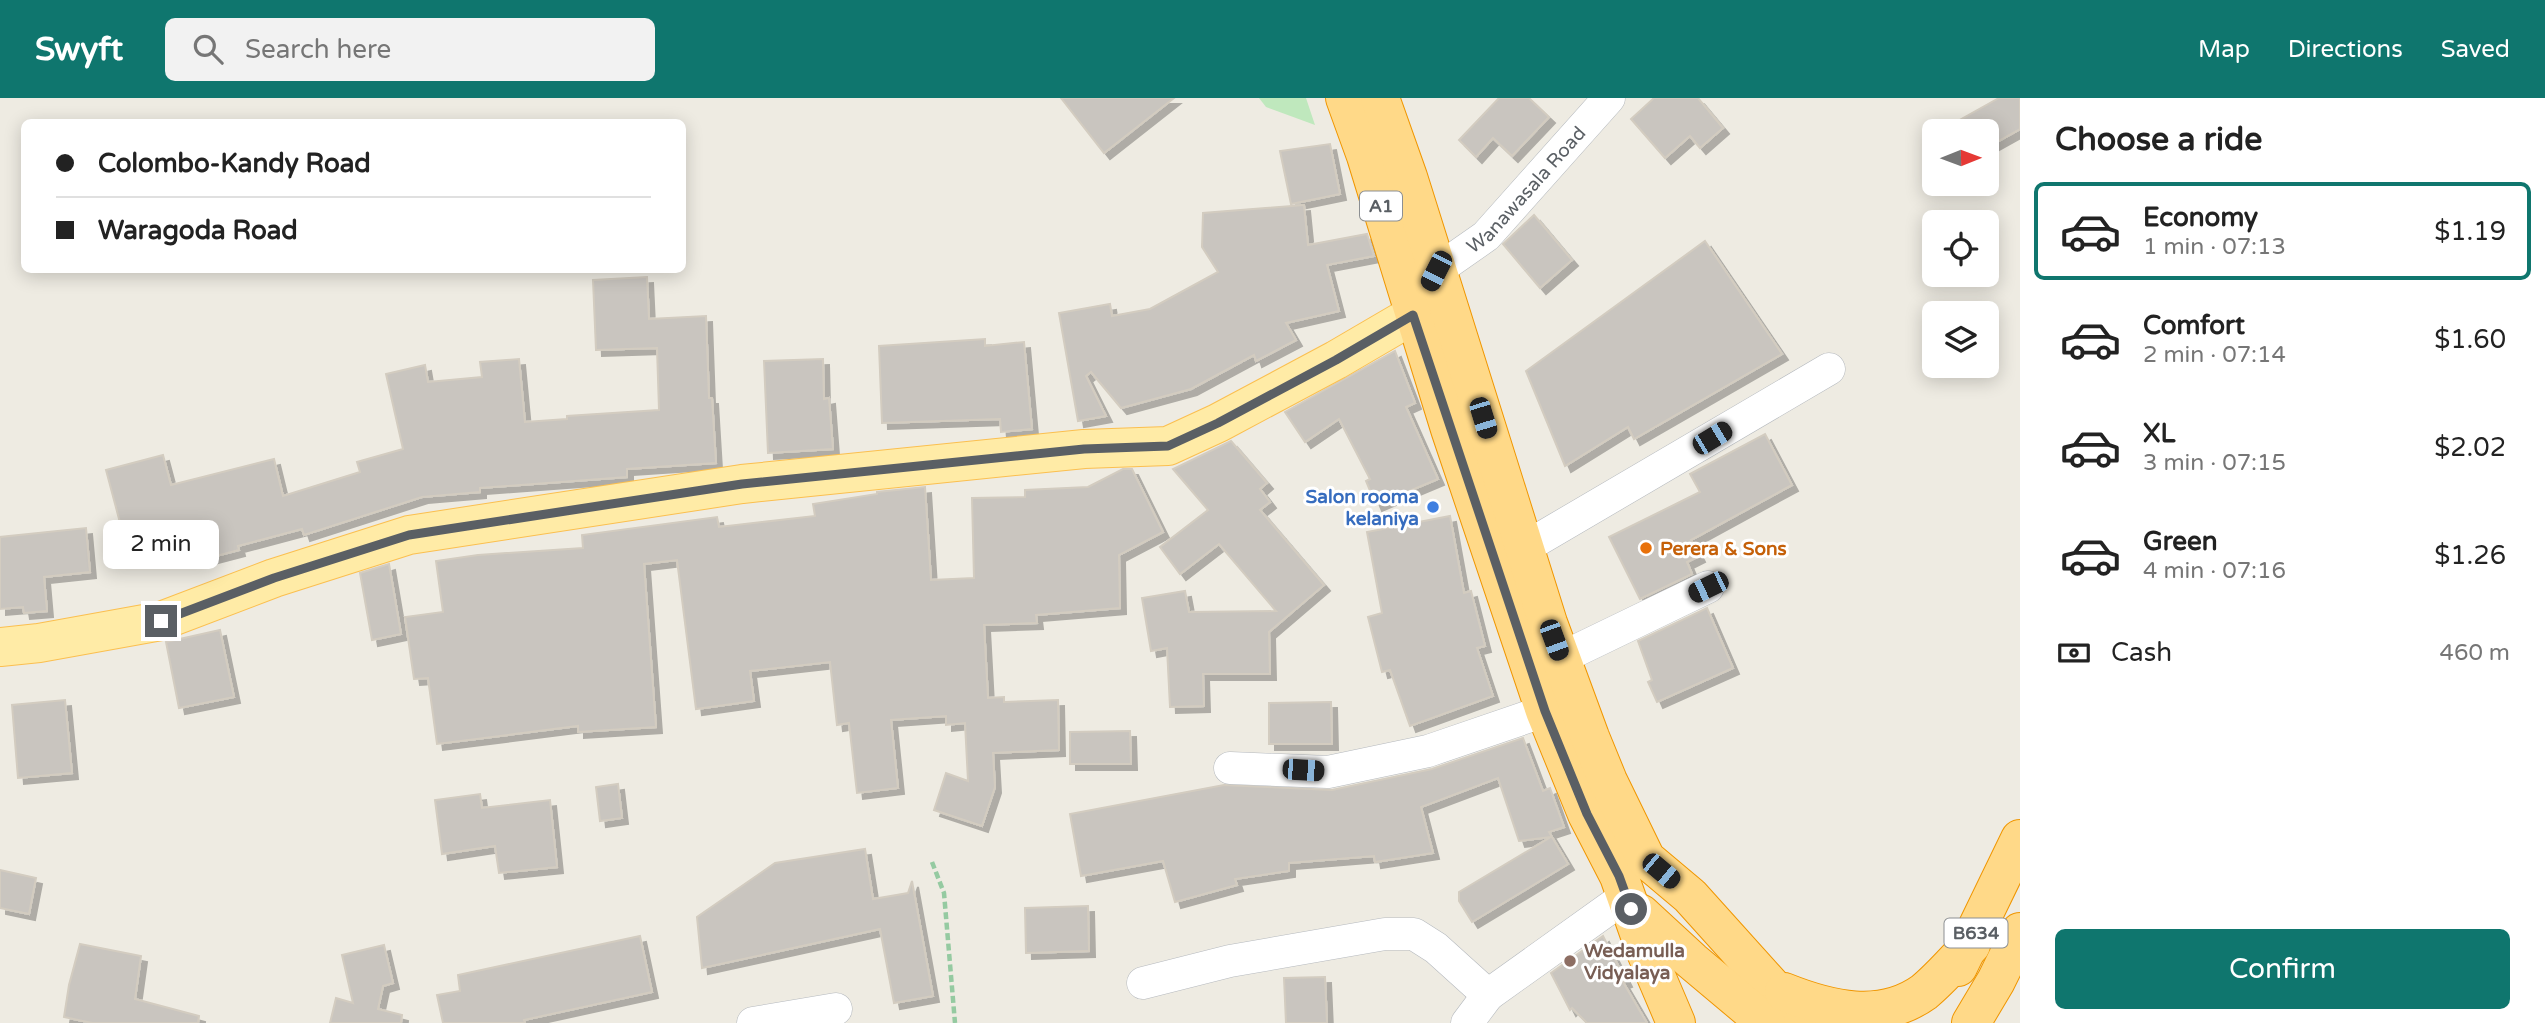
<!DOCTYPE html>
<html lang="en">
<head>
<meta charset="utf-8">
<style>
  body { margin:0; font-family:"Varela Round",sans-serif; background:#f2f2f2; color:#222; height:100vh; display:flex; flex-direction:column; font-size:26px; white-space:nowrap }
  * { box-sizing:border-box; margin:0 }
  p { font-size:23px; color:#767676 }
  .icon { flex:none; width:38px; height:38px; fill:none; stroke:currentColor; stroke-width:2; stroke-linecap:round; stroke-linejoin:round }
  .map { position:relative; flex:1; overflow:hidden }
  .sheet { display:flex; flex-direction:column; background:#fff; width:525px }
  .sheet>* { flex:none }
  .guide { position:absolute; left:21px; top:21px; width:665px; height:154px; border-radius:10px; box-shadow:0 4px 18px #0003; display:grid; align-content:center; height:154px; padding:0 35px; background:#fff }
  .needle { width:46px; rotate:89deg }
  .fabs { position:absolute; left:1922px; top:21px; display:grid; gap:14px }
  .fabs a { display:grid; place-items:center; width:77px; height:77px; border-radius:10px; background:#fff; box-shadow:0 4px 18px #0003; font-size:35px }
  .end { position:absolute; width:32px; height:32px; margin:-16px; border:9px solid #5a5f64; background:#fff; box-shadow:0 0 0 4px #fff }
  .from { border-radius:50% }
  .bubble { position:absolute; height:49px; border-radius:10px; background:#fff; box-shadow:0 4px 18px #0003; font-size:23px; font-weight:600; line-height:49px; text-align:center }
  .car { position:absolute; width:21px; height:42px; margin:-21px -10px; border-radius:9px; box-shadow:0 0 5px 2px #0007; background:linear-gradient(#222 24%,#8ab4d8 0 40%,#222 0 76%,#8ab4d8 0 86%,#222 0) }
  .guide b { display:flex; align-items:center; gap:24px; height:66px; font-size:26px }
  .guide b+b { border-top:2px solid #e0e0e0 }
  .guide i { width:18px; height:18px; background:#222 }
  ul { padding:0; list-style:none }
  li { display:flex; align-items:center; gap:21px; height:98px; margin:0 14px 10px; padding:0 21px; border:4px solid transparent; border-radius:10px }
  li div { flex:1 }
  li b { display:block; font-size:26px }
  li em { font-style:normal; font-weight:600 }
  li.active { border-color:#0f766e }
  li>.icon { width:63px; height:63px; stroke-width:1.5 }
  h2 { padding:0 35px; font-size:32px; line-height:84px }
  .pay { display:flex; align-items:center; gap:18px; height:77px; padding:0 35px; font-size:26px }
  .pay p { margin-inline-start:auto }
  .button { display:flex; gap:14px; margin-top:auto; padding:14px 35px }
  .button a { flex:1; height:80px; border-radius:10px; background:#0f766e; color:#fff; font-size:28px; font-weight:600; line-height:80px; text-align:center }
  header { display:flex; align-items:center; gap:42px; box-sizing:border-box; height:98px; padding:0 35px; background:#0f766e; color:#fff }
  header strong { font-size:33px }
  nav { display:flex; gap:38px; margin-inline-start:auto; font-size:24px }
  .search { width:490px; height:63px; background:#f2f2f2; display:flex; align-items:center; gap:18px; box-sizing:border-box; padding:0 24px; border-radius:10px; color:#767676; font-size:26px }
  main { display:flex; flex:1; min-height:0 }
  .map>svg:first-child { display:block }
  .green { fill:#bfe8bd }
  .building { fill:#c9c5bf; stroke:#d3ccc0; stroke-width:2; filter:url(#shadow) }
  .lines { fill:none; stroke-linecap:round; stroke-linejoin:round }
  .minor-casing { stroke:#b5b9be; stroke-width:33 }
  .major-casing { stroke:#fbbf4f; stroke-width:40 }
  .highway-casing { stroke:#f09600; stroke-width:40 }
  .path { stroke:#95caa1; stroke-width:4.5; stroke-dasharray:7 3.5; stroke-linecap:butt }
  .minor { stroke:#fff; stroke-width:32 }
  .major { stroke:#ffeba6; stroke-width:38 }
  .highway { stroke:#ffd988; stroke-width:38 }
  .route { stroke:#5a5f64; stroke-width:9 }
  .shop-dot { fill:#3f7fe0; stroke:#fff; stroke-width:2.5 }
  .food-dot { fill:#e8710a; stroke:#fff; stroke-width:2.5 }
  .education-dot { fill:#8d6e63; stroke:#fff; stroke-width:2.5 }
  .labels { text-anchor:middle; stroke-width:6; stroke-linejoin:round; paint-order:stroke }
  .shield { fill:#fff; stroke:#8c8f92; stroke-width:2 }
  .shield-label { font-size:18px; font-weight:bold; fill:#5a5f64 }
  .street-label { font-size:19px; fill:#5a5f64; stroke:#fff }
  .shop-label { font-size:19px; font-weight:bold; fill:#366cbe; stroke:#fff; text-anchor:end }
  .food-label { font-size:19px; font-weight:bold; fill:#c56008; stroke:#fff; text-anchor:start }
  .education-label { font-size:19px; font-weight:bold; fill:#785e54; stroke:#fff; text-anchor:start }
</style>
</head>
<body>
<header>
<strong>Swyft</strong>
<div class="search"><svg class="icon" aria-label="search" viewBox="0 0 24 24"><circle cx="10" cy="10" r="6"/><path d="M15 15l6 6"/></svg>Search here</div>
<nav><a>Map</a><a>Directions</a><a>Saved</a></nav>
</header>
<main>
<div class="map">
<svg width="2020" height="925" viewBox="0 0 2020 925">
  <defs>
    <filter id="shadow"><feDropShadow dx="6" dy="6" stdDeviation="0" flood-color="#0004"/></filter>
  </defs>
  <rect width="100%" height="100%" fill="#eeebe2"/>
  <!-- green -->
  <polygon class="green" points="1259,0 1306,0 1315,27 1266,9"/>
  <!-- building -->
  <g class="building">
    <polygon points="1061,0 1174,0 1104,55"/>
    <polygon points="1499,0 1529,0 1549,19 1512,58 1493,40 1476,59 1459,42"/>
    <polygon points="1654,0 1698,0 1723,30 1700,50 1690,38 1665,60 1631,21"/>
    <polygon points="1999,0 2020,0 2020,31 1986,50 1986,33 1940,33"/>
    <polygon points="1330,46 1340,96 1291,106 1280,53"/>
    <polygon points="1304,107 1308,147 1367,136 1374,158 1327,167 1339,213 1286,225 1296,242 1256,263 1254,257 1191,291 1121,310 1091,274 1086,278 1106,318 1078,323 1059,215 1110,206 1112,218 1150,211 1218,174 1202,149 1203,115"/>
    <polygon points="1534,117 1572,162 1540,190 1503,146"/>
    <polygon points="1705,143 1782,256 1634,341 1628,329 1565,368 1526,273"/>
    <polygon points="647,179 649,221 706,218 709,300 712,300 716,365 627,371 627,379 480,390 480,394 422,399 304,437 302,431 238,448 239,452 197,463 190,434 127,451 106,372 163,357 171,387 274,361 283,398 360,374 357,364 403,351 386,276 425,267 428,284 482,279 480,264 519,261 525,324 567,321 567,318 659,312 657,250 596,252 593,182"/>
    <polygon points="985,241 985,248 1024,244 1032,331 1001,334 1000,321 882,325 879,248"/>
    <polygon points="1395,253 1415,305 1406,309 1438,381 1376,407 1366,383 1370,381 1339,321 1305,344 1285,314"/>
    <polygon points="823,261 824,301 829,300 833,351 768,355 764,263"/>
    <polygon points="1765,336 1792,387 1691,442 1699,458 1687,464 1692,476 1640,501 1609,439 1700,394 1690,376"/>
    <polygon points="1231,343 1267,385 1260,391 1270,404 1260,412 1324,487 1269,534 1270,576 1203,576 1204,608 1170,609 1167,550 1151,553 1142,500 1185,493 1189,514 1276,513 1219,446 1180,476 1160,449 1208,412 1173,371"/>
    <polygon points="1123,371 1132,371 1163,434 1119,457 1120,510 1036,517 1037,525 984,527 988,600 1004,599 1004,604 1058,602 1059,652 993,655 995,689 982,728 934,712 946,675 968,683 965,625 946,627 946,618 891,622 898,690 857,695 849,625 837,627 830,564 750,573 754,603 696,611 677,462 644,466 656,629 578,634 578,628 437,646 428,580 414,581 405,519 443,514 436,463 478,457 583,450 582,437 717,419 719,429 815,418 813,406 877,396 877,394 925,389 931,482 974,480 972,400 1025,399 1025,392 1088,389"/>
    <polygon points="1450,418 1464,495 1471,493 1485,548 1477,550 1493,598 1410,628 1390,572 1382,574 1368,519 1382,515 1367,434"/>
    <polygon points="86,430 90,474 44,479 47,513 24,515 23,509 0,511 0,439"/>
    <polygon points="389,466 401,536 372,542 360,475"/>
    <polygon points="1707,510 1733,570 1657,604 1648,584 1652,582 1638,543"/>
    <polygon points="220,532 234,599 179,610 166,544"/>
    <polygon points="65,602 72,675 18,680 12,607"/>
    <polygon points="1331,604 1332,646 1269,646 1269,605"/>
    <polygon points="1130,633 1131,666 1070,666 1070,634"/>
    <polygon points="1523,640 1543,693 1550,690 1564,729 1549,734 1568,766 1472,824 1459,803 1459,794 1551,739 1519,743 1498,680 1421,709 1433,755 1375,764 1374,758 1289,765 1289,773 1235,781 1237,787 1175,804 1163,763 1081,778 1070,716 1224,687 1332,692 1432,671"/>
    <polygon points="618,686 622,720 600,723 596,689"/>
    <polygon points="480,696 482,710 550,702 557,769 499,775 495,748 442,756 435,702"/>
    <polygon points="865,751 873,801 908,795 912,783 933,898 894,905 880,831 702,870 697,819 775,765"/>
    <polygon points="0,772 36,780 29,816 0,810"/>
    <polygon points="1088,808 1089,853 1026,855 1025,810"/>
    <polygon points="640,838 652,894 524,922 525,925 443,925 437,897 460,893 458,877"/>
    <polygon points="1603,838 1626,883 1623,884 1647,925 1587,925 1572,910 1570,912 1551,875"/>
    <polygon points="80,846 141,858 135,901 199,918 198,925 92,925 64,919 69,887"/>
    <polygon points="384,847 393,885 383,888 378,911 402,917 401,925 330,925 336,900 353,905 342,857"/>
    <polygon points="1325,879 1327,925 1286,925 1284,880"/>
  </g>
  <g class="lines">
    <defs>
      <g id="minor">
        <path id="s1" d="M1436,173l50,-35 123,-138"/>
        <polyline points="1524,450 1829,271"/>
        <polyline points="1561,560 1708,489"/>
        <polyline points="1230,670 1328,674 1428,653 1545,613"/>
        <polyline points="1143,885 1230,863 1385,836 1414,836 1436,850 1488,897 1625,799"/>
        <polyline points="753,925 836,911"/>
        <polyline points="1467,925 1488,897"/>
      </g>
      <polyline id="major" points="0,549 39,545 161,523 274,480 409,437 742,386 1084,351 1168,348 1218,325 1336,262 1413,217"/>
      <g id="highway">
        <polyline points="1345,0 1366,58 1450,331 1545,613 1587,716 1619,778 1645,852 1676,925"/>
        <polyline points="1380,0 1408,79 1548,525 1590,639 1608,683 1646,761 1690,798 1772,889 1810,925"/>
        <polyline points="1631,811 1641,816 1692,863 1766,925"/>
        <polyline points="1958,869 2020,741"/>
        <path d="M1784,894c45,18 97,31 140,0 17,-14 31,-31 47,-47"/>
        <polyline points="1971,925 1996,883 2020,834"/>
      </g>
    </defs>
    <!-- minor casing -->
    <use href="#minor" class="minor-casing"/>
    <!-- major casing -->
    <use href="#major" class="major-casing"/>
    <!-- highway casing -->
    <use href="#highway" class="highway-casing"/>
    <!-- path -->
    <polyline class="path" points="932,764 944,795 955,925"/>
    <!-- minor -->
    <use href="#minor" class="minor"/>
    <!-- major -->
    <use href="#major" class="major"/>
    <!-- highway -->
    <use href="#highway" class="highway"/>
  </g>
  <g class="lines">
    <!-- route -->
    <polyline class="route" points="161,523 274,480 409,437 742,386 1084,351 1168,348 1218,325 1336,262 1413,217 1545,613 1587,716 1619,778 1631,811"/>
  </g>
  <!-- markers -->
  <circle class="shop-dot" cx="1433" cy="409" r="7"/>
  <circle class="food-dot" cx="1646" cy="450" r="7"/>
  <circle class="education-dot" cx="1570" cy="863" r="7"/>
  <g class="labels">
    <!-- shield labels -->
    <g class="shield">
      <rect x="1360" y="93.5" width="42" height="29" rx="5"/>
      <rect x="1944.5" y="820.5" width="63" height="29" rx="5"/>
    </g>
    <g class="shield-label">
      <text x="1381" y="114">A1</text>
      <text x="1976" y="841">B634</text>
    </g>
    <!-- street labels -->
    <g class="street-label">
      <text dy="7" stroke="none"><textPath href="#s1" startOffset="122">Wanawasala Road</textPath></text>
    </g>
    <!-- shop labels -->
    <g class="shop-label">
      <text x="1419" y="405">Salon rooma<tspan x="1419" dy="22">kelaniya</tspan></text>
    </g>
    <!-- food labels -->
    <g class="food-label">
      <text x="1660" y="457">Perera &amp; Sons</text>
    </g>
    <!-- education labels -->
    <g class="education-label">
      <text x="1584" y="859">Wedamulla<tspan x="1584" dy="22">Vidyalaya</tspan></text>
    </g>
  </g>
</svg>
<div class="fabs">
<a><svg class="needle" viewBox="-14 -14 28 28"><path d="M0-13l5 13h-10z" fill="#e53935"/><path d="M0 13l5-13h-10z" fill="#767676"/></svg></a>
<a><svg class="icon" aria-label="locate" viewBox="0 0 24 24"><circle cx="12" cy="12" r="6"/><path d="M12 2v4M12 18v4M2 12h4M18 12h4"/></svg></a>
<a><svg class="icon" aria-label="layers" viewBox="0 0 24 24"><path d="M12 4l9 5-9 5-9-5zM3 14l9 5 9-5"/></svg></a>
</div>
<i class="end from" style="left:1631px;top:811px"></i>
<i class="end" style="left:161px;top:523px"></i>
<div class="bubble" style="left:103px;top:422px;width:116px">2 min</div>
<i class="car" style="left:1436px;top:173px;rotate:207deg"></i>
<i class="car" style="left:1483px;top:320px;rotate:163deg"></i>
<i class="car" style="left:1712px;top:340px;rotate:59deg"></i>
<i class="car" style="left:1708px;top:489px;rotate:244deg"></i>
<i class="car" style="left:1554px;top:542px;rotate:160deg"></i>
<i class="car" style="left:1303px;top:672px;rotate:94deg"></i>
<i class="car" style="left:1661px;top:773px;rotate:130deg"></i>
<div class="guide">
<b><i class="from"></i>Colombo-Kandy Road</b>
<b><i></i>Waragoda Road</b>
</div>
</div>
<section class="sheet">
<h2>Choose a ride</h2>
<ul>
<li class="active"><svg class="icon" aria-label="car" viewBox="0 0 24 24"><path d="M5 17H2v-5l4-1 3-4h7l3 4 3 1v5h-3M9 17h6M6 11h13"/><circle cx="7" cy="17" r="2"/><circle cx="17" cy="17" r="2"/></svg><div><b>Economy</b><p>1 min · 07:13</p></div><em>$1.19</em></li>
<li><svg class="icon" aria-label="car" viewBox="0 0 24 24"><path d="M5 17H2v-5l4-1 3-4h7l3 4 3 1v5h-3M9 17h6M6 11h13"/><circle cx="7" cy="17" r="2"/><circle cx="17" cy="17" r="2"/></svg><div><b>Comfort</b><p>2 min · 07:14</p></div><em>$1.60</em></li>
<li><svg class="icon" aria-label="car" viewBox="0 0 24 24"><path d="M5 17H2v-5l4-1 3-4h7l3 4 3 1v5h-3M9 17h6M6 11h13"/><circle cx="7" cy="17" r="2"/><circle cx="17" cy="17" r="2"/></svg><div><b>XL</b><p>3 min · 07:15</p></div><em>$2.02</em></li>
<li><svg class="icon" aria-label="car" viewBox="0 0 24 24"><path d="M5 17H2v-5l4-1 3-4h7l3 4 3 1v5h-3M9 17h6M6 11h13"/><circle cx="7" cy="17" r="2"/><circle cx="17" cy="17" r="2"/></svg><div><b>Green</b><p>4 min · 07:16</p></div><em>$1.26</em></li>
</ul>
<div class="pay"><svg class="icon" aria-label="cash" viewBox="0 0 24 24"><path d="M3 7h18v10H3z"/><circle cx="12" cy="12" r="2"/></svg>Cash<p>460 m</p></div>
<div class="button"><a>Confirm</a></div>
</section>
</main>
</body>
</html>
